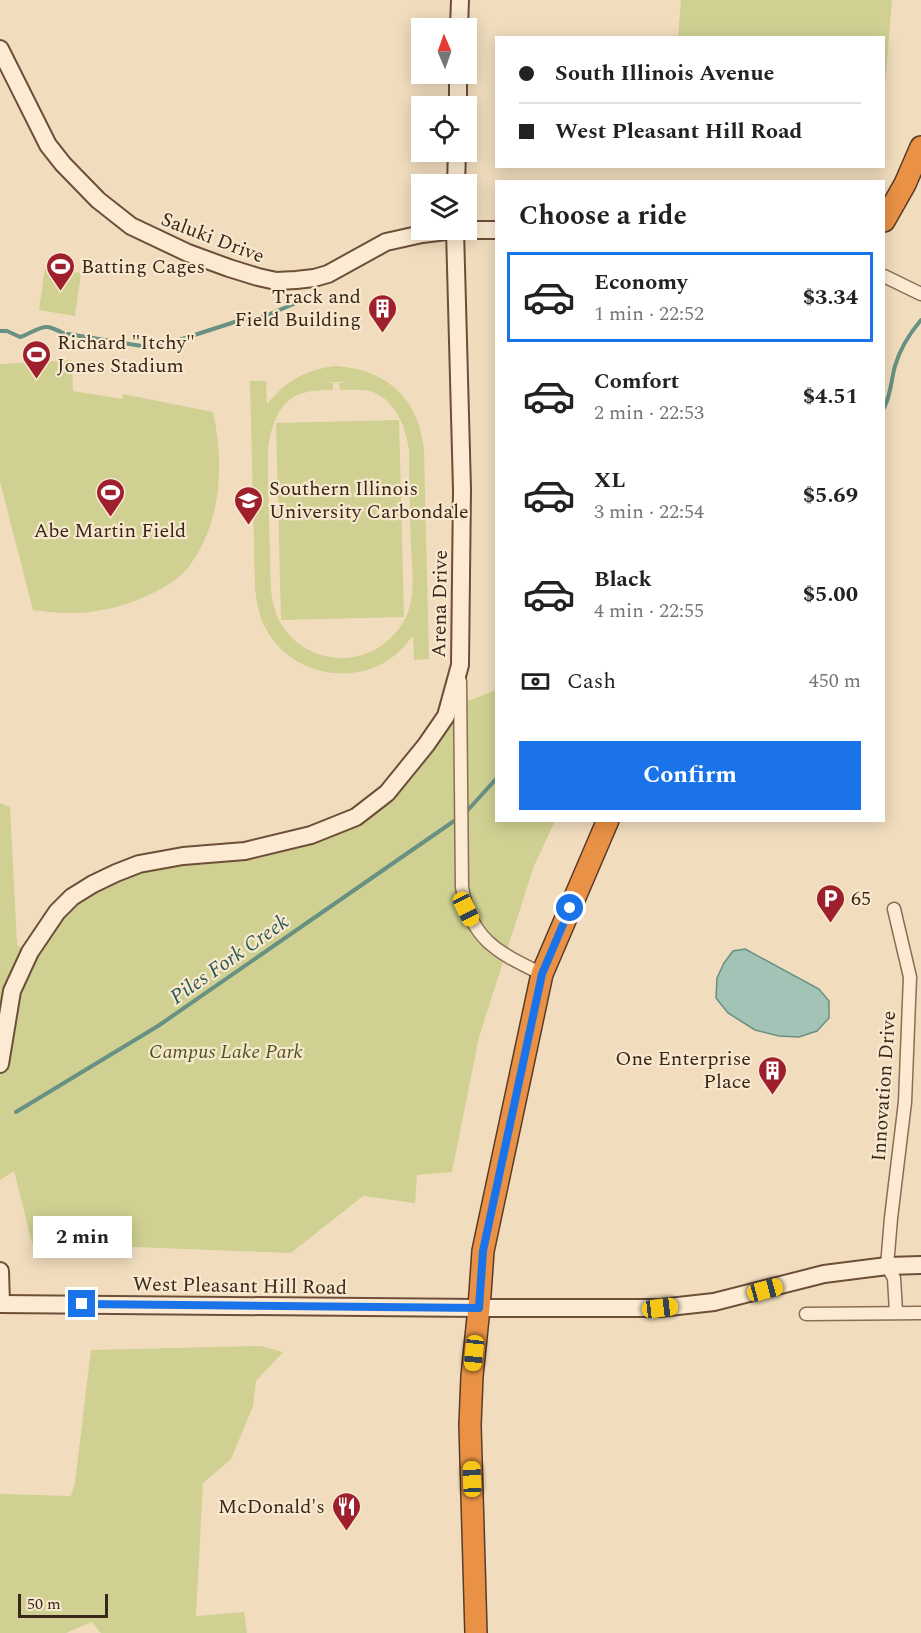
<!DOCTYPE html>
<html lang="en">
<head>
<meta charset="utf-8">
<style>
  body { margin:0; font-family:Spectral,serif; background:#f2f2f2; color:#222; height:100vh; display:flex; flex-direction:column; font-size:22px; white-space:nowrap }
  * { box-sizing:border-box; margin:0 }
  p { font-size:20px; color:#767676 }
  .icon { flex:none; width:33px; height:33px; fill:none; stroke:currentColor; stroke-width:2; stroke-linecap:round; stroke-linejoin:round }
  .map { position:relative; flex:1; overflow:hidden }
  .details { position:absolute; left:495px; top:180px; width:390px; height:642px; display:flex; flex-direction:column; background:#fff; border-radius:0px; box-shadow:0 3px 15px #0003 }
  .details>* { flex:none }
  .banner { position:absolute; left:495px; top:36px; width:390px; height:132px; border-radius:0px; box-shadow:0 3px 15px #0003; display:grid; align-content:center; height:132px; padding:0 24px; background:#fff }
  .needle { width:39px; rotate:358deg }
  .tools { position:absolute; left:411px; top:18px; display:grid; gap:12px }
  .tools a { display:grid; place-items:center; width:66px; height:66px; border-radius:0px; background:#fff; box-shadow:0 3px 15px #0003; font-size:30px }
  .scale { position:absolute; left:18px; bottom:15px; width:90px; box-sizing:border-box; padding-left:6px; border:3px solid #39271b; border-top:0; font-size:16px; line-height:21px; white-space:nowrap; color:#39271b; -webkit-text-stroke:4px #f8e8ce; paint-order:stroke }
  .end { position:absolute; width:27px; height:27px; margin:-14px; border:8px solid #1a73e8; background:#fff; box-shadow:0 0 0 3px #fff }
  .from { border-radius:50% }
  .bubble { position:absolute; height:42px; border-radius:0px; background:#fff; box-shadow:0 3px 15px #0003; font-size:20px; font-weight:700; line-height:42px; text-align:center }
  .car { position:absolute; width:18px; height:36px; margin:-18px -9px; border-radius:8px; box-shadow:0 0 4px 2px #0007; background:linear-gradient(#f5c518 24%,#345 0 40%,#f5c518 0 76%,#345 0 86%,#f5c518 0) }
  .banner b { display:flex; align-items:center; gap:21px; height:57px; font-size:22px }
  .banner b+b { border-top:2px solid #e0e0e0 }
  .banner i { width:15px; height:15px; background:#222 }
  ul { padding:0; list-style:none }
  li { display:flex; align-items:center; gap:18px; height:90px; margin:0 12px 9px; padding:0 12px; border:3px solid transparent; border-radius:0px }
  li div { flex:1 }
  li b { display:block; font-size:22px }
  li em { font-style:normal; font-weight:700 }
  li.on { border-color:#1a73e8 }
  li>.icon { width:54px; height:54px; stroke-width:1.5 }
  h2 { padding:0 24px; font-size:27px; line-height:72px }
  .pay { display:flex; align-items:center; gap:15px; height:66px; padding:0 24px; font-size:22px }
  .pay p { margin-inline-start:auto }
  .cta { display:flex; gap:12px; margin-top:auto; padding:12px 24px }
  .cta a { flex:1; height:69px; border-radius:0px; background:#1a73e8; color:#fff; font-size:24px; font-weight:700; line-height:69px; text-align:center }
  .map>svg:first-child { display:block }
  .green { fill:#cfd091; fill-rule:evenodd }
  .water { fill:#a2c3b6; stroke:#689183; stroke-width:1.5 }
  .lines { fill:none; stroke-linecap:round; stroke-linejoin:round }
  .stream { stroke:#689183; stroke-width:4 }
  .street-casing { stroke:#8b6d55; stroke-width:15 }
  .secondary-casing { stroke:#6d4e39; stroke-width:20 }
  .highway-casing { stroke:#583b2a; stroke-width:24 }
  .street { stroke:#fcebd2; stroke-width:12 }
  .secondary { stroke:#fcebd2; stroke-width:16 }
  .highway { stroke:#e99246; stroke-width:21 }
  .route { stroke:#1a73e8; stroke-width:8 }
  .labels { text-anchor:middle; stroke-width:4.5; stroke-linejoin:round; paint-order:stroke }
  .street-label { font-size:20px; fill:#39271b; stroke:#f8e8ce }
  .poi-label { font-size:20px; fill:#39271b; stroke:#f8e8ce; text-anchor:start }
  .park-label { font-size:20px; font-style:italic; fill:#4f5720; stroke:#f8e8ce }
  .water-label { font-size:21px; font-style:italic; fill:#295a53; stroke:#f8e8ce }
</style>
</head>
<body>
<div class="map">
<svg width="921" height="1633" viewBox="0 0 921 1633">
  <rect width="100%" height="100%" fill="#f1ddbe"/>
  <!-- green -->
  <g class="green">
    <polygon points="681,0 892,0 884,98 884,38 678,37"/>
    <polygon points="45,268 81,273 75,316 39,310"/>
    <path d="M72,360l1,31 49,8 1,-5 90,18c11,50 9,107 -21,150 -8,13 -22,22 -35,29 -40,21 -80,26 -124,19l-33,-128v-118z"/>
    <path d="M336,366c51,3 83,33 88,84l5,209 -15,1 -1,-24c-9,11 -18,21 -31,28 -41,21 -94,6 -116,-35 -7,-12 -9,-26 -11,-40l-5,-208h16l1,23c19,-23 40,-35 69,-38zM336,382h12l-9,1 1,7c10,0 22,-1 33,2 23,9 33,36 36,58 0,32 1,64 2,96 1,18 3,37 0,55 -7,37 -44,63 -81,56 -24,-4 -46,-21 -54,-44 -7,-18 -5,-40 -6,-59 -1,-33 -2,-67 -2,-100 1,-22 9,-52 32,-60 11,-4 22,-4 33,-4v-7h-9z"/>
    <polygon points="399,420 404,617 281,620 276,423"/>
    <polygon points="496,690 496,820 555,821 534,866 479,1037 452,1172 417,1175 415,1203 363,1196 291,1253 32,1243 14,1171 0,1180 0,803 10,807 17,945 30,952 57,912 116,873 245,851 356,817 460,704"/>
    <polygon points="261,1346 283,1352 256,1381 253,1406 231,1459 203,1483 196,1616 244,1612 247,1633 101,1633 92,1622 66,1633 0,1633 0,1494 71,1496 75,1482 91,1350"/>
  </g>
  <!-- water -->
  <polygon class="water" points="745,949 819,989 829,1001 829,1018 817,1031 799,1037 779,1036 755,1030 728,1013 716,998 717,978 724,963 733,951"/>
  <g class="lines">
    <!-- stream -->
    <g class="stream">
      <path d="M0,331h7l13,6c9,-2 18,-11 28,-10 5,1 11,4 15,6"/>
      <polyline points="68,334 154,348 241,320 260,318 301,301"/>
      <path d="M884,408c7,-13 7,-28 11,-42 5,-17 15,-33 26,-46"/>
      <polyline points="467,811 496,779"/>
      <polyline points="16,1112 158,1026 454,821"/>
    </g>
    <defs>
      <g id="street">
        <polyline points="884,276 921,294"/>
        <path d="M460,681l2,206c8,53 37,66 80,87"/>
        <polyline points="894,909 910,977 905,1102 891,1218 887,1266 894,1278 896,1312"/>
        <polyline points="806,1314 921,1313"/>
      </g>
      <g id="secondary">
        <polyline points="459,28 460,0"/>
        <polyline points="0,49 48,145 63,164 98,200 131,226 188,253 229,268 258,277 276,281 296,280 314,278 328,274 386,242 422,234 455,230 496,230"/>
        <polyline points="458,106 458,74"/>
        <polyline points="456,184 457,152"/>
        <polyline points="0,1064 12,991 30,952 57,912 72,897 93,884 116,873 139,864 183,856 245,851 311,835 356,817 387,793 426,745 446,716 460,665 462,489 455,230"/>
        <polyline points="0,1271 1,1304"/>
        <polyline points="0,1304 479,1308 660,1308 714,1302 824,1274 887,1266 921,1265"/>
      </g>
      <g id="highway">
        <polyline points="884,221 905,184 921,147"/>
        <polyline points="476,1633 470,1425 472,1376 479,1308 483,1251 542,974 608,820"/>
      </g>
    </defs>
    <!-- street casing -->
    <use href="#street" class="street-casing"/>
    <!-- secondary casing -->
    <use href="#secondary" class="secondary-casing"/>
    <!-- highway casing -->
    <use href="#highway" class="highway-casing"/>
    <!-- street -->
    <use href="#street" class="street"/>
    <!-- secondary -->
    <use href="#secondary" class="secondary"/>
    <!-- highway -->
    <use href="#highway" class="highway"/>
  </g>
  <g class="lines">
    <!-- route -->
    <polyline class="route" points="82,1304 479,1308 483,1251 542,974 570,908"/>
  </g>
  <!-- icons -->
  <defs>
    <symbol id="stadium-pin" viewBox="-11 -11 22 30"><path d="M0 17L-7.5 6A9.5 9.5 0 1 1 7.5 6Z" fill="#9f202d" stroke="#f8e8ce"/><path d="M0-5a6.5 5 0 1 0 0 10a6.5 5 0 1 0 0-10ZM-3.5-1.8h7v3.6h-7Z" fill="#fff"/></symbol>
    <symbol id="building-pin" viewBox="-11 -11 22 30"><path d="M0 17L-7.5 6A9.5 9.5 0 1 1 7.5 6Z" fill="#9f202d" stroke="#f8e8ce"/><path d="M-4-6H4V6H1V3H-1V6H-4ZM-2.5-4.3h1.7v1.8h-1.7ZM.8-4.3h1.7v1.8H.8ZM-2.5-1h1.7V.8h-1.7ZM.8-1h1.7V.8H.8Z" fill="#fff"/></symbol>
    <symbol id="university-pin" viewBox="-11 -11 22 30"><path d="M0 17L-7.5 6A9.5 9.5 0 1 1 7.5 6Z" fill="#9f202d" stroke="#f8e8ce"/><path d="M0-5L7-2L0 1L-7-2ZM-4 1L0 2.5L4 1V4Q0 6-4 4Z" fill="#fff"/></symbol>
    <symbol id="parking-pin" viewBox="-11 -11 22 30"><path d="M0 17L-7.5 6A9.5 9.5 0 1 1 7.5 6Z" fill="#9f202d" stroke="#f8e8ce"/><path d="M-3.5-5.5H1a3.5 3.5 0 0 1 0 7H-1V5.5H-3.5ZM-1-3.4V-.6H.8a1.4 1.4 0 0 0 0-2.8Z" fill="#fff"/></symbol>
    <symbol id="restaurant-pin" viewBox="-11 -11 22 30"><path d="M0 17L-7.5 6A9.5 9.5 0 1 1 7.5 6Z" fill="#9f202d" stroke="#f8e8ce"/><path d="M-5-6h1v4h1v-4h1v4h1v-4h1v5L-1.5 .5V6h-2V.5L-5-1ZM5-6V6H3V1.5H1.5Q1.5-4 5-6Z" fill="#fff"/></symbol>
  </defs>
  <g fill-rule="evenodd">
    <use href="#stadium-pin" x="44" y="250" width="33" height="45"/>
    <use href="#building-pin" x="366" y="292" width="33" height="45"/>
    <use href="#stadium-pin" x="20" y="338" width="33" height="45"/>
    <use href="#stadium-pin" x="94" y="476" width="33" height="45"/>
    <use href="#university-pin" x="232" y="484" width="33" height="45"/>
    <use href="#parking-pin" x="814" y="882" width="33" height="45"/>
    <use href="#building-pin" x="756" y="1054" width="33" height="45"/>
    <use href="#restaurant-pin" x="330" y="1490" width="33" height="45"/>
  </g>
  <g class="labels">
    <!-- street labels -->
    <g class="street-label">
      <text transform="translate(213 237) rotate(21)" y="7">Saluki Drive</text>
      <text transform="translate(439 604) rotate(-89)" y="7">Arena Drive</text>
      <text transform="translate(883 1086) rotate(-86)" y="7">Innovation Drive</text>
      <text transform="translate(240 1285) rotate(1)" y="7">West Pleasant Hill Road</text>
    </g>
    <!-- poi labels -->
    <g class="poi-label">
      <text x="81" y="273">Batting Cages</text>
      <text x="361" y="303" text-anchor="end">Track and<tspan x="361" dy="23">Field Building</tspan></text>
      <text x="57" y="349">Richard "Itchy"<tspan x="57" dy="23">Jones Stadium</tspan></text>
      <text x="269" y="495">Southern Illinois<tspan x="269" dy="23">University Carbondale</tspan></text>
      <text x="110" y="537" text-anchor="middle">Abe Martin Field</text>
      <text x="851" y="905">65</text>
      <text x="751" y="1065" text-anchor="end">One Enterprise<tspan x="751" dy="23">Place</tspan></text>
      <text x="325" y="1513" text-anchor="end">McDonald's</text>
    </g>
    <!-- park labels -->
    <g class="park-label">
      <text x="226" y="1058">Campus Lake Park</text>
    </g>
    <!-- water labels -->
    <g class="water-label">
      <text transform="translate(229 959) rotate(-35)" y="7">Piles Fork Creek</text>
    </g>
  </g>
</svg>
<div class="tools">
<a><svg class="needle" viewBox="-14 -14 28 28"><path d="M0-13l5 13h-10z" fill="#e53935"/><path d="M0 13l5-13h-10z" fill="#767676"/></svg></a>
<a><svg class="icon" aria-label="locate" viewBox="0 0 24 24"><circle cx="12" cy="12" r="6"/><path d="M12 2v4M12 18v4M2 12h4M18 12h4"/></svg></a>
<a><svg class="icon" aria-label="layers" viewBox="0 0 24 24"><path d="M12 4l9 5-9 5-9-5zM3 14l9 5 9-5"/></svg></a>
</div>
<div class="scale">50 m</div>
<i class="end from" style="left:570px;top:908px"></i>
<i class="end" style="left:82px;top:1304px"></i>
<div class="bubble" style="left:33px;top:1216px;width:99px">2 min</div>
<i class="car" style="left:466px;top:909px;rotate:154deg"></i>
<i class="car" style="left:765px;top:1290px;rotate:75deg"></i>
<i class="car" style="left:660px;top:1308px;rotate:83deg"></i>
<i class="car" style="left:474px;top:1353px;rotate:186deg"></i>
<i class="car" style="left:472px;top:1479px;rotate:358deg"></i>
<div class="banner">
<b><i class="from"></i>South Illinois Avenue</b>
<b><i></i>West Pleasant Hill Road</b>
</div>
<section class="details">
<h2>Choose a ride</h2>
<ul>
<li class="on"><svg class="icon" aria-label="car" viewBox="0 0 24 24"><path d="M5 17H2v-5l4-1 3-4h7l3 4 3 1v5h-3M9 17h6M6 11h13"/><circle cx="7" cy="17" r="2"/><circle cx="17" cy="17" r="2"/></svg><div><b>Economy</b><p>1 min · 22:52</p></div><em>$3.34</em></li>
<li><svg class="icon" aria-label="car" viewBox="0 0 24 24"><path d="M5 17H2v-5l4-1 3-4h7l3 4 3 1v5h-3M9 17h6M6 11h13"/><circle cx="7" cy="17" r="2"/><circle cx="17" cy="17" r="2"/></svg><div><b>Comfort</b><p>2 min · 22:53</p></div><em>$4.51</em></li>
<li><svg class="icon" aria-label="car" viewBox="0 0 24 24"><path d="M5 17H2v-5l4-1 3-4h7l3 4 3 1v5h-3M9 17h6M6 11h13"/><circle cx="7" cy="17" r="2"/><circle cx="17" cy="17" r="2"/></svg><div><b>XL</b><p>3 min · 22:54</p></div><em>$5.69</em></li>
<li><svg class="icon" aria-label="car" viewBox="0 0 24 24"><path d="M5 17H2v-5l4-1 3-4h7l3 4 3 1v5h-3M9 17h6M6 11h13"/><circle cx="7" cy="17" r="2"/><circle cx="17" cy="17" r="2"/></svg><div><b>Black</b><p>4 min · 22:55</p></div><em>$5.00</em></li>
</ul>
<div class="pay"><svg class="icon" aria-label="cash" viewBox="0 0 24 24"><path d="M3 7h18v10H3z"/><circle cx="12" cy="12" r="2"/></svg>Cash<p>450 m</p></div>
<div class="cta"><a>Confirm</a></div>
</section>
</div>
</body>
</html>
